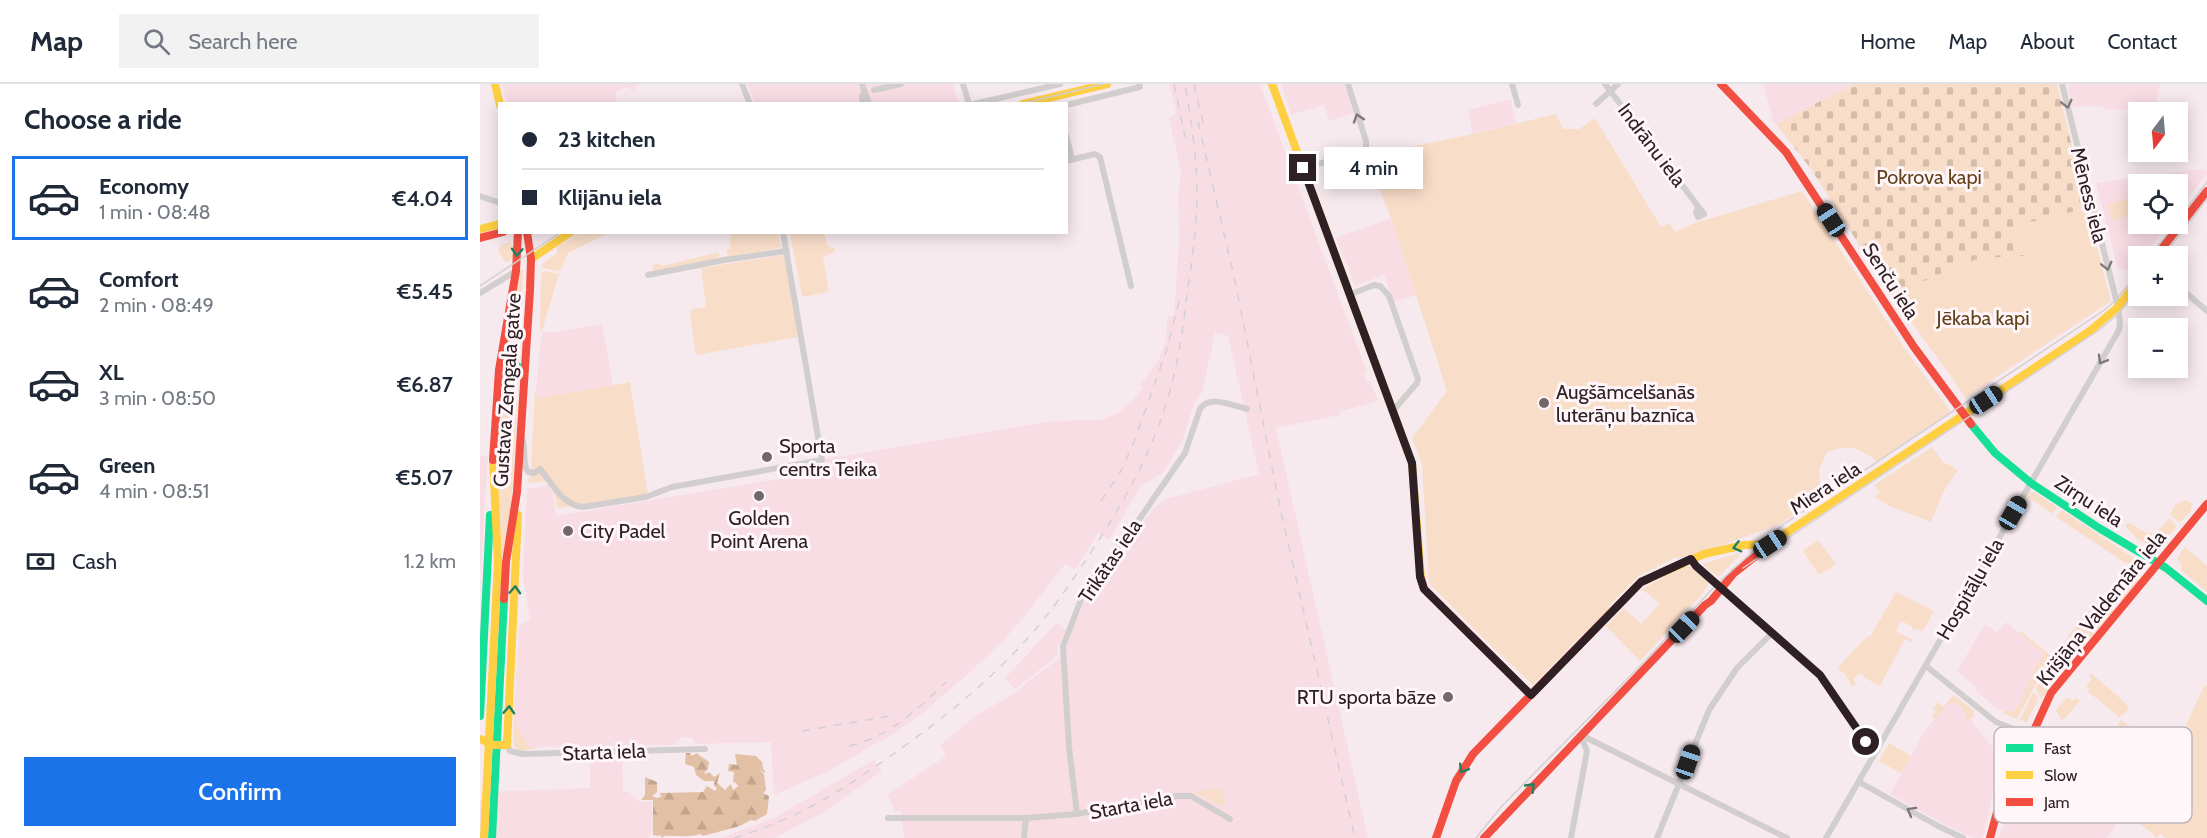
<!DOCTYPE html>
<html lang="en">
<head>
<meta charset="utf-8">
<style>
  body { margin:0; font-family:Cabin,sans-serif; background:#f2f2f3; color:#1f2937; height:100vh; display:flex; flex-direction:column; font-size:22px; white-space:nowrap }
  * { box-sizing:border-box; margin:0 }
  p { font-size:20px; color:#747a83 }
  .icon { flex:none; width:33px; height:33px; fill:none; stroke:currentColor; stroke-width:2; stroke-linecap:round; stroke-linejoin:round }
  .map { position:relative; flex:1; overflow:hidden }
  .details { display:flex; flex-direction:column; background:#fff; width:480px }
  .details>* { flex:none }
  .hud { position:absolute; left:18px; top:18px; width:570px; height:132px; border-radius:0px; box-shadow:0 3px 15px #0003; display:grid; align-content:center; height:132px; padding:0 24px; background:#fff }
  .needle { width:39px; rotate:196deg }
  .fabs { position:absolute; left:1648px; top:18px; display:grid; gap:12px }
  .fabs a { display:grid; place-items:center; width:60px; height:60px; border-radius:0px; background:#fff; box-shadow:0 3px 15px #0003; font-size:30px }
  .end { position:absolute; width:27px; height:27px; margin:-14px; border:8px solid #2e2024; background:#fff; box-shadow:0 0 0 3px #fff }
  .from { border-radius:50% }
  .bubble { position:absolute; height:42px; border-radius:0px; background:#fff; box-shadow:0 3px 15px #0003; font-size:20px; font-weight:600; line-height:42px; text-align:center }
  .car { position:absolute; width:18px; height:36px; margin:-18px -9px; border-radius:8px; box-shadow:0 0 4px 2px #0007; background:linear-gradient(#222 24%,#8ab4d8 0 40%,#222 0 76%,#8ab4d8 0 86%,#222 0) }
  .hud b { display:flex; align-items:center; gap:21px; height:57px; font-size:22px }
  .hud b+b { border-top:2px solid #e0e1e3 }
  .hud i { width:15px; height:15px; background:#1f2937 }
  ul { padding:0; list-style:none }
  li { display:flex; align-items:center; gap:18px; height:84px; margin:0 12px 9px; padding:0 12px; border:3px solid transparent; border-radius:0px }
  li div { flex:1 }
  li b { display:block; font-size:22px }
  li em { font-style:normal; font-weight:600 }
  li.on { border-color:#1a73e8 }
  li>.icon { width:54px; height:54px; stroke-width:1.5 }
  h2 { padding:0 24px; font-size:27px; line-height:72px }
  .pay { display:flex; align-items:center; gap:15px; height:66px; padding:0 24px; font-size:22px }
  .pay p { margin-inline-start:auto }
  .action { display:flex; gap:12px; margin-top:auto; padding:12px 24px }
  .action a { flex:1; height:69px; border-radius:0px; background:#1a73e8; color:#fff; font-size:24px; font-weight:600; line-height:69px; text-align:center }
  header { display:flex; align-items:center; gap:36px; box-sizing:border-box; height:84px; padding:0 30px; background:#fff; border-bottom:2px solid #e0e1e3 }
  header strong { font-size:28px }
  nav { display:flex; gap:33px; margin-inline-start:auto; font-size:21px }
  .search { width:420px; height:54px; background:#f2f2f3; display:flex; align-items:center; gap:15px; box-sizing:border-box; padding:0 21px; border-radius:0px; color:#747a83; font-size:22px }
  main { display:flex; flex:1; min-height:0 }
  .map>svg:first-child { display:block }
  .built { fill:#f9dde5 }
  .green { fill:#f8ddc9 }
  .forest { fill:url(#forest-firs) }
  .cemetery { fill:url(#cemetery-stones) }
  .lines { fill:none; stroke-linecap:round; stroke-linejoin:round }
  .street { stroke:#d2cece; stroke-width:6 }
  .fast { stroke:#16e098; stroke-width:8 }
  .slow { stroke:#ffcf43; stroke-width:8 }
  .jam { stroke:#f24e42; stroke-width:8 }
  .tram { stroke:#d4d0d1; stroke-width:1.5 }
  .rail { stroke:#d4d0d1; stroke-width:1.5; stroke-dasharray:8 8; stroke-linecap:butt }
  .oneway { stroke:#807779 }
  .oneway2 { stroke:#22805e }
  .route { stroke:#2e2024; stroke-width:8 }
  .poi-dot { fill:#74676b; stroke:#fff6f9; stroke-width:2 }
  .labels { text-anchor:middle; stroke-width:6; stroke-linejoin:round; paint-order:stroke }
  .street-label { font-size:20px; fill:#2e2024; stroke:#fff6f9 }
  .park-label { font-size:20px; fill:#634119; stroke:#fff6f9 }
  .poi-label { font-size:20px; fill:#2e2024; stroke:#fff6f9; text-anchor:start }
  .key { fill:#fff6f9; stroke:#c0b6b9; stroke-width:1.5 }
  .key-label { font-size:16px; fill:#2e2024 }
</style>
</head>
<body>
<header>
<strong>Map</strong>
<div class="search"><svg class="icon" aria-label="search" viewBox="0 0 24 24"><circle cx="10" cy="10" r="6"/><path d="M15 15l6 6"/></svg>Search here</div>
<nav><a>Home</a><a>Map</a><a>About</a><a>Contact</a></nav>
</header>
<main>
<section class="details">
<h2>Choose a ride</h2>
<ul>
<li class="on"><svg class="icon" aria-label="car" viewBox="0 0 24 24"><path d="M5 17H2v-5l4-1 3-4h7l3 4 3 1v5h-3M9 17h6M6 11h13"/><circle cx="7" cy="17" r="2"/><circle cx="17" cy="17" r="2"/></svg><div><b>Economy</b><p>1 min · 08:48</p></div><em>€4.04</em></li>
<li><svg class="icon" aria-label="car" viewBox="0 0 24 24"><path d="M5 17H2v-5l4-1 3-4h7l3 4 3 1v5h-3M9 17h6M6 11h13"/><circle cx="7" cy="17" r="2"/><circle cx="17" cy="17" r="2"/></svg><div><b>Comfort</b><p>2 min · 08:49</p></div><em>€5.45</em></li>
<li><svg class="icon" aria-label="car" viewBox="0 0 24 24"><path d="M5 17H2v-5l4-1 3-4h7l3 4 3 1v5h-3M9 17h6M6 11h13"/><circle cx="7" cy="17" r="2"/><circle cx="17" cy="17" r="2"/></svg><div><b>XL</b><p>3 min · 08:50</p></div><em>€6.87</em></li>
<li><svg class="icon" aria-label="car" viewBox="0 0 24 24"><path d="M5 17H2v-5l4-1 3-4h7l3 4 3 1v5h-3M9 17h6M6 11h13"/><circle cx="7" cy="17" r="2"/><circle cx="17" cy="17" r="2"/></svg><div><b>Green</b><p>4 min · 08:51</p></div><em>€5.07</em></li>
</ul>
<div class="pay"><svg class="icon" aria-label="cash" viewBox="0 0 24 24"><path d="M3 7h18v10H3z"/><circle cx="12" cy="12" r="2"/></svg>Cash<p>1.2 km</p></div>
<div class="action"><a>Confirm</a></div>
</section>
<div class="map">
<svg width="1727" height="754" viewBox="0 0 1727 754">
  <defs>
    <pattern id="forest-firs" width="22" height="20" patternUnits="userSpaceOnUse" patternTransform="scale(1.5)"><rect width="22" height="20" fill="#e2c0a5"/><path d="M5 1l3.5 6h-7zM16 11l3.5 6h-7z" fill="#c2a58e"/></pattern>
    <pattern id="cemetery-stones" width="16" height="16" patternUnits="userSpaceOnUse" patternTransform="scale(1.5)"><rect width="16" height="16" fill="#f8ddc9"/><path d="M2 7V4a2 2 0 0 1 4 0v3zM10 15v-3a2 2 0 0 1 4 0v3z" fill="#d5bdac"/></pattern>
  </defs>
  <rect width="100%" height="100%" fill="#f7eaee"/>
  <!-- built -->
  <g class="built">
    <polygon points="22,0 158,0 153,7 147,3 135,8 137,20 27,19"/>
    <polygon points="267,0 473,0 478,18 275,19"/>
    <polygon points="689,0 780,0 887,288 884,290 887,298 890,297 898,317 862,327 860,331 796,344 888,754 424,754 421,727 415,727 407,711 466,672 460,661 494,633 531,611 579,574 615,495 676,422 686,415 779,390 748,252 735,249 722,308 714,320 702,358 683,389 661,402 629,456 618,449 595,486 585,480 544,533 522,558 488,590 440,631 411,651 345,689 294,711 291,658 215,660 213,655 204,653 199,654 201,656 194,661 49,663 35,639 39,542 50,535 43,493 47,405 72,400 76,432 347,387 345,375 571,337 620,336 638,329 652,317 663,304 659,302 678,277 686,256 687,233 694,232 699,156 698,112 701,87 689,34 697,29"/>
    <polygon points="801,0 865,0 874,29 849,37 844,21 811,31"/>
    <polygon points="1283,0 1374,0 1296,40 1293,37"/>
    <polygon points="1591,0 1680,0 1676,18 1650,25 1630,26 1615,22 1592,23 1587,2"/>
    <polygon points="1031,15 1036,39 993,50 988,26"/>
    <polygon points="1720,85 1727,87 1727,89 1698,127 1698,100 1659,100 1659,140 1689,140 1663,172 1659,172 1659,178 1654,184 1638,186 1616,99"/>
    <polygon points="911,134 937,211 914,218 904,191 875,202 869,186 869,182 866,180 856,154"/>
    <polygon points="122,240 133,301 55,315 62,247 69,249"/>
    <polygon points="0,372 8,373 0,493"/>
    <polygon points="577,538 586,547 577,564 579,571 535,605 525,594"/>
    <polygon points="1526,538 1564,570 1558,578 1559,579 1555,589 1549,596 1550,598 1542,618 1533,628 1516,624 1495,606 1497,604 1477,587 1505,540 1517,548"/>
    <polygon points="1472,612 1517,669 1513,708 1504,750 1501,754 1494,754 1463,740 1410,710 1443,650"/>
    <polygon points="110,676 142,676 143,708 149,708 160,718 172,717 173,745 168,754 0,754 0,716 5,715 5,708 110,704"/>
    <polygon points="394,676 402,687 343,729 294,754 241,754 294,734"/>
    <polygon points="1587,681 1641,733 1627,754 1518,754 1532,721 1551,718"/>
  </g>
  <!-- green -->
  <g class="green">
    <path d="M1076,30l7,15h16l16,-11 66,109 9,-4 5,9 17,-8 110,-33 105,161 44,60 -74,49c-20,-14 -26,-17 -50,-9l-8,18 2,27 -40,27 -67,24 -34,10h-6l-37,19 -29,30 3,1 -28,31 1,-6 -51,52 -53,-50 -51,-52 -7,-119 -10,-26 35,-47 -56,-173 -25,-62 107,-22z"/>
    <polygon points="1657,112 1659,129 1632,137 1628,120"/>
    <polygon points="1607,124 1631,217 1485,314 1468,288 1411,211 1499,174 1544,172 1535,142"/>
    <polygon points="100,149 128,149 88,169 80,187 63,184 62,180 77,169 77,163"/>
    <polygon points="248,149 298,149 301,162 299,164 248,173 246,166 251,164 249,154 251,153"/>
    <polygon points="310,149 344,149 348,162 355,165 354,168 343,173 349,208 322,213"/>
    <polygon points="28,156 33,162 33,174 26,179 18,166 22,160 28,159"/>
    <path d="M236,169l4,1 -2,4 -64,13 -2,-2 1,-4 7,-2 2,3c19,-4 36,-9 54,-13z"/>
    <polygon points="304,171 319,253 216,271 210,230 212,225 226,223 221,184"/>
    <polygon points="39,186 43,186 39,278 25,277"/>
    <polygon points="64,187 79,190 62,247 60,246 61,190"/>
    <path d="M32,283l6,5c-3,61 -2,126 -16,186l-5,-81 6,-104z"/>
    <polygon points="150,298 168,411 77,424 72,397 47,399 53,386 51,385 55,309 58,309 57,314"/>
    <polygon points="1452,363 1463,378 1478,386 1463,408 1451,438 1409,422 1395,413 1400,409 1394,401"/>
    <polygon points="1550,408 1554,408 1577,423 1573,430 1549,414 1547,412"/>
    <polygon points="1706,416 1712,419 1711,427 1699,439 1690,430 1696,420"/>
    <polygon points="1582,426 1655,475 1656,477 1647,480 1576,433"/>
    <polygon points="1689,434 1696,441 1696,444 1680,461 1675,448 1682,443"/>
    <polygon points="1649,439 1665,448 1672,449 1675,462 1672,463 1657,455 1646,443 1645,441"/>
    <polygon points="1338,456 1356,480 1339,491 1323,467"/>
    <polygon points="1705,463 1727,482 1727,508 1701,486 1702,482 1697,474"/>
    <polygon points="1259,469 1260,471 1238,493 1222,480"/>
    <polygon points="1204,483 1213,483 1230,497 1223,509 1160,577 1126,542 1144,524 1161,540 1180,520 1162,505"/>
    <polygon points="1645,486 1659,497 1643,516 1639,517 1627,507"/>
    <polygon points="1416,508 1454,527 1443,547 1432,545 1432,542 1421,537 1416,547 1433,556 1432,558 1425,555 1400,602 1385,594 1382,589 1376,591 1377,592 1373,595 1376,600 1372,603 1364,588 1362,589 1358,583 1388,552 1390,553"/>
    <polygon points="1623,511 1635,522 1634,526 1590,578 1577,568 1599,538"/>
    <polygon points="38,541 35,639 49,663 59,663 43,667 36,664 33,659"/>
    <polygon points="1542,548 1571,572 1537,635 1523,629 1524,626 1533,628 1541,618 1540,616 1546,608 1544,606 1550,599 1549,596 1555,589 1553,587 1564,570 1539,549"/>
    <polygon points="1573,575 1585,584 1561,615 1556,604"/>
    <polygon points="1612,590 1649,622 1647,627 1638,634 1635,629 1607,607 1609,604 1606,602 1612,595 1609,591"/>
    <polygon points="1724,602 1727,602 1727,754 1686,754 1680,750 1677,754 1647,729 1656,730 1657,727 1648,723 1649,718 1668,724"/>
    <polygon points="1554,607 1558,616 1546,639 1540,635"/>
    <polygon points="1474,611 1494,627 1494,632 1487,637 1485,633 1487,631 1476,617 1472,621 1469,619 1443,650 1455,635 1452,632 1456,628 1453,625 1458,618 1464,623"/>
    <polygon points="1588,613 1593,617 1596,614 1600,617 1584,635 1581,636 1576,626"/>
    <polygon points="1641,636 1663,653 1668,655 1667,664 1658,674 1650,698 1654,701 1651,709 1633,711 1605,689 1605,686 1624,654 1628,654"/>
    <polygon points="1409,659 1431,672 1421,689 1399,677"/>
    <polygon points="737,704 742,706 745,718 744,723 714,708"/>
  </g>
  <!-- forest -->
  <path class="forest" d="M206,669h4l2,3 5,-3c3,4 8,5 12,9l-1,7 -4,4 2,1 3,-2 5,5 6,-4 -3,10 8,7 6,-6 2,6 5,-4 -2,-3 -3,-1 1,-10 -6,-1 1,-7 8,1 -2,-11 21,2 6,6 1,7 2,2v2l-7,-4 6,5 2,16 -3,3 6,3 -2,18 -12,7 -4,-1 -11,6 -37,10 -3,-2c-10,4 -24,1 -36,2l-2,2 -2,-3 -3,1 -4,-1v-35h-12l4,-5v-18l12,5v10l-5,4 5,2 4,-1 -1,-4 43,-1 4,-6 8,5 2,-3 -3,-2v-5h-10l-8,-6 -2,-8 -9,-3z"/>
  <!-- cemetery -->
  <polygon class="cemetery" points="1374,0 1577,0 1607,124 1535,142 1544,172 1499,174 1411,211 1331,85 1296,40"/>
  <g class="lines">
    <!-- street -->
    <g class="street">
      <polyline points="262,0 270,20"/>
      <polyline points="382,0 389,20"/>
      <polyline points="483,0 489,20"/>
      <polyline points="1032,0 1038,21"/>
      <polyline points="1125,0 1224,130 1218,133 1216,129 1218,122"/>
      <polyline points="394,6 421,0"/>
      <polyline points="383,20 382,13 384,8"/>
      <polyline points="494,20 580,0"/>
      <polyline points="1116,20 1138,0"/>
      <polyline points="586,21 660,3 659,0"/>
      <polyline points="586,51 592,75"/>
      <polyline points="586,77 615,70 620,73 651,202"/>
      <polyline points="823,84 886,67 886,57 868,0"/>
      <polyline points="0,112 20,119"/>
      <polyline points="168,191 244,176 307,167"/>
      <polyline points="1698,202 1727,227"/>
      <polyline points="0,209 36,187"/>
      <polyline points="869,211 894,201 900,202 909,212 938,295 937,299 912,328"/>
      <path d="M42,354c5,11 -1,25 6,34l6,1 6,-4c13,15 22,36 43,38l63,-10 26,-10 150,-27 -39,-228"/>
      <polyline points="1211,475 1216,482 1340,591 1386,658 1397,667"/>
      <polyline points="1446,582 1516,638 1551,652"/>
      <polyline points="1101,651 1307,754"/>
      <polyline points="27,661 30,667 43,670 225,665"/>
      <polyline points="1379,698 1458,742 1483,754"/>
      <path d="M597,730l-8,-67 -6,-101 18,-46 11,-20 44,-56 49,-71 15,-44c10,-15 33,-3 47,0"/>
      <polyline points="408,734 546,734 597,730 698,712 711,712 750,735"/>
      <polyline points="544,754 546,734"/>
      <polyline points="1091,754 1107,667 1101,653"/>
      <polyline points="1177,754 1229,626 1257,584 1293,548"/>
      <polyline points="1346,754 1639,246 1640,239 1638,223 1582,0"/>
    </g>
    <!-- fast -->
    <g class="fast">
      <polyline points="19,286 29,279 36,281 44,288"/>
      <polyline points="1491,340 1515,369 1551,399 1619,444 1686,484 1727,517"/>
      <polyline points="0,632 10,431"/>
      <polyline points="12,754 24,515"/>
    </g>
    <!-- slow -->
    <g class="slow">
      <polyline points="15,0 20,21"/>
      <polyline points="792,0 932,379 941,494"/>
      <polyline points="543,20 627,0"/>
      <polyline points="0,145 20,140"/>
      <polyline points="51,175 91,148"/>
      <polyline points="1300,453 1611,246 1638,223 1659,195"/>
      <polyline points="1168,495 1224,470 1264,461 1290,460"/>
      <polyline points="0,655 14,661 27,661 38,431"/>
      <polyline points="4,754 18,478 13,376"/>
    </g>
    <!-- jam -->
    <g class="jam">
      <polyline points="1241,0 1306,68 1434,263 1491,340"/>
      <polyline points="0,154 23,148"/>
      <polyline points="1676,172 1727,107"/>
      <polyline points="13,376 19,286 36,187 38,148"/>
      <polyline points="941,494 944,505 1051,611"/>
      <polyline points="24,515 26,478 37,408 50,206 51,175 47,148"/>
      <polyline points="956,754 976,697 993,670 1161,498 1168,495"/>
      <polyline points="1004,754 1225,521 1231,517 1254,489 1300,453"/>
      <polyline points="1510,754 1517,728 1571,609 1727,420"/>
    </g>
    <!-- tram -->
    <g class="tram">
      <polyline points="540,20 623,0"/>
      <polyline points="1698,136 1727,98"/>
      <polyline points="1670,172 1695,140"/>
      <polyline points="1683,172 1727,115"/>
      <polyline points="0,202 81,148"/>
      <polyline points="1263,484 1619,246 1639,229 1659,204"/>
      <polyline points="996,754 1021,723 1163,579 1237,500 1301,442 1623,227 1636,216 1659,187"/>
    </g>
    <!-- rail -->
    <g class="rail">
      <polyline points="694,0 705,53"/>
      <polyline points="714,0 725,47"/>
      <polyline points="718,38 755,197 801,428 875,754"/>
      <polyline points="621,417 641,387 654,358 686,268 699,217"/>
      <polyline points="322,647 416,631"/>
      <path d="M369,662c40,-9 68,-36 97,-64"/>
      <path d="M254,754c72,-22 116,-53 176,-96 45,-33 88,-69 125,-112 26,-31 47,-64 69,-98 21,-34 41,-69 55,-107 16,-42 23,-86 28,-131 5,-33 10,-67 10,-100 0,-37 -6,-74 -12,-110"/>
    </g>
  </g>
  <!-- one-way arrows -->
  <defs><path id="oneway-chevron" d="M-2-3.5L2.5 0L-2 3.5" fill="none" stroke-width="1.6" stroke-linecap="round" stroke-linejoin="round" transform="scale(1.5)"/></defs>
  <g class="oneway">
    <use href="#oneway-chevron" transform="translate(1587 20) rotate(76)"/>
    <use href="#oneway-chevron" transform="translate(878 34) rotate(-108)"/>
    <use href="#oneway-chevron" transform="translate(1627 182) rotate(76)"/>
    <use href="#oneway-chevron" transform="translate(1622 276) rotate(120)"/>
    <use href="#oneway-chevron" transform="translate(1431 727) rotate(-151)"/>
  </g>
  <g class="oneway2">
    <use href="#oneway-chevron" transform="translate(37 168) rotate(94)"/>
    <use href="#oneway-chevron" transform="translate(1257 463) rotate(166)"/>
    <use href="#oneway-chevron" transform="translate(35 506) rotate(-87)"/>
    <use href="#oneway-chevron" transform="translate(29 626) rotate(-87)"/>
    <use href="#oneway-chevron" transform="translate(983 685) rotate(122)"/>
    <use href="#oneway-chevron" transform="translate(1051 703) rotate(-46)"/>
  </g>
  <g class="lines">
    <!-- route -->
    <polyline class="route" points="823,84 932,379 940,493 944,505 1051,611 1161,498 1211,475 1216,482 1340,591 1386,658"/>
  </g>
  <!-- markers -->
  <g class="poi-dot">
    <circle cx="1064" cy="319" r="6"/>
    <circle cx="287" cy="373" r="6"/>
    <circle cx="279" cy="412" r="6"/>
    <circle cx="88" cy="447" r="6"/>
    <circle cx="968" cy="613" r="6"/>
  </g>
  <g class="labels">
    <!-- street labels -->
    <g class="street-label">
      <text transform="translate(1172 61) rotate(53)" y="7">Indrānu iela</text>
      <text transform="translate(1609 111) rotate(76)" y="7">Mēness iela</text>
      <text transform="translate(1411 197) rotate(57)" y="7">Senču iela</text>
      <text transform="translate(27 306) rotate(-86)" y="7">Gustava Zemgala gatve</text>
      <text transform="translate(1345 404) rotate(-33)" y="7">Miera iela</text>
      <text transform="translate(1609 417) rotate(33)" y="7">Zirņu iela</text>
      <text transform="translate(630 477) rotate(-56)" y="7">Trikātas iela</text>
      <text transform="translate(1490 505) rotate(-60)" y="7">Hospitāļu iela</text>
      <text transform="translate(1621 524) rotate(-51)" y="7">Krišjāņa Valdemāra iela</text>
      <text transform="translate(124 668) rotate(-2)" y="7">Starta iela</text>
      <text transform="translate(651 721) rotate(-10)" y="7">Starta iela</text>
    </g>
    <!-- park labels -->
    <g class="park-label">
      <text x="1449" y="100">Pokrova kapi</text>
      <text x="1503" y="241">Jēkaba kapi</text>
    </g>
    <!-- poi labels -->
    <g class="poi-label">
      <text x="1076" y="315">Augšāmcelšanās<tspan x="1076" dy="23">luterāņu baznīca</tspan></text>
      <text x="299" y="369">Sporta<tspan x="299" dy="23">centrs Teika</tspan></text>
      <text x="279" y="441" text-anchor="middle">Golden<tspan x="279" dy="23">Point Arena</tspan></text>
      <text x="100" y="454">City Padel</text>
      <text x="956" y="620" text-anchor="end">RTU sporta bāze</text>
    </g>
  </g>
  <!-- legend -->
  <rect x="1514" y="643" width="198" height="96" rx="9" class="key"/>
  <rect x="1526" y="660" width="27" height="8" fill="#16e098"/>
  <rect x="1526" y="687" width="27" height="8" fill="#ffcf43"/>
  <rect x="1526" y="714" width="27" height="8" fill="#f24e42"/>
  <g class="key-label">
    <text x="1564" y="670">Fast</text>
    <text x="1564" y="697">Slow</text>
    <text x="1564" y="724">Jam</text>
  </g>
</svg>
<div class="fabs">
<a><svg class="needle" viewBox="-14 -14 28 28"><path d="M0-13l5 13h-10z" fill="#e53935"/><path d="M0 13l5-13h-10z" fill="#747a83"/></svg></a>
<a><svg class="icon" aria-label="locate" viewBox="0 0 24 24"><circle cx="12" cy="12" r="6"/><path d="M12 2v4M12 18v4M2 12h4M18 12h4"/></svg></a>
<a>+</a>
<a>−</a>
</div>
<i class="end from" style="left:1386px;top:658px"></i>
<i class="end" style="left:823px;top:84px"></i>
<div class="bubble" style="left:844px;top:63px;width:99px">4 min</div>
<i class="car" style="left:1351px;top:136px;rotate:327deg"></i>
<i class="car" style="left:1506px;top:316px;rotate:57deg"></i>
<i class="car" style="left:1533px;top:429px;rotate:30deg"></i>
<i class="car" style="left:1290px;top:460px;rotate:57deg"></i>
<i class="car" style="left:1204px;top:543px;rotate:44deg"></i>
<i class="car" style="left:1208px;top:678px;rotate:19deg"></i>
<div class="hud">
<b><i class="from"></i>23 kitchen</b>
<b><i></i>Klijānu iela</b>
</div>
</div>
</main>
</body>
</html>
